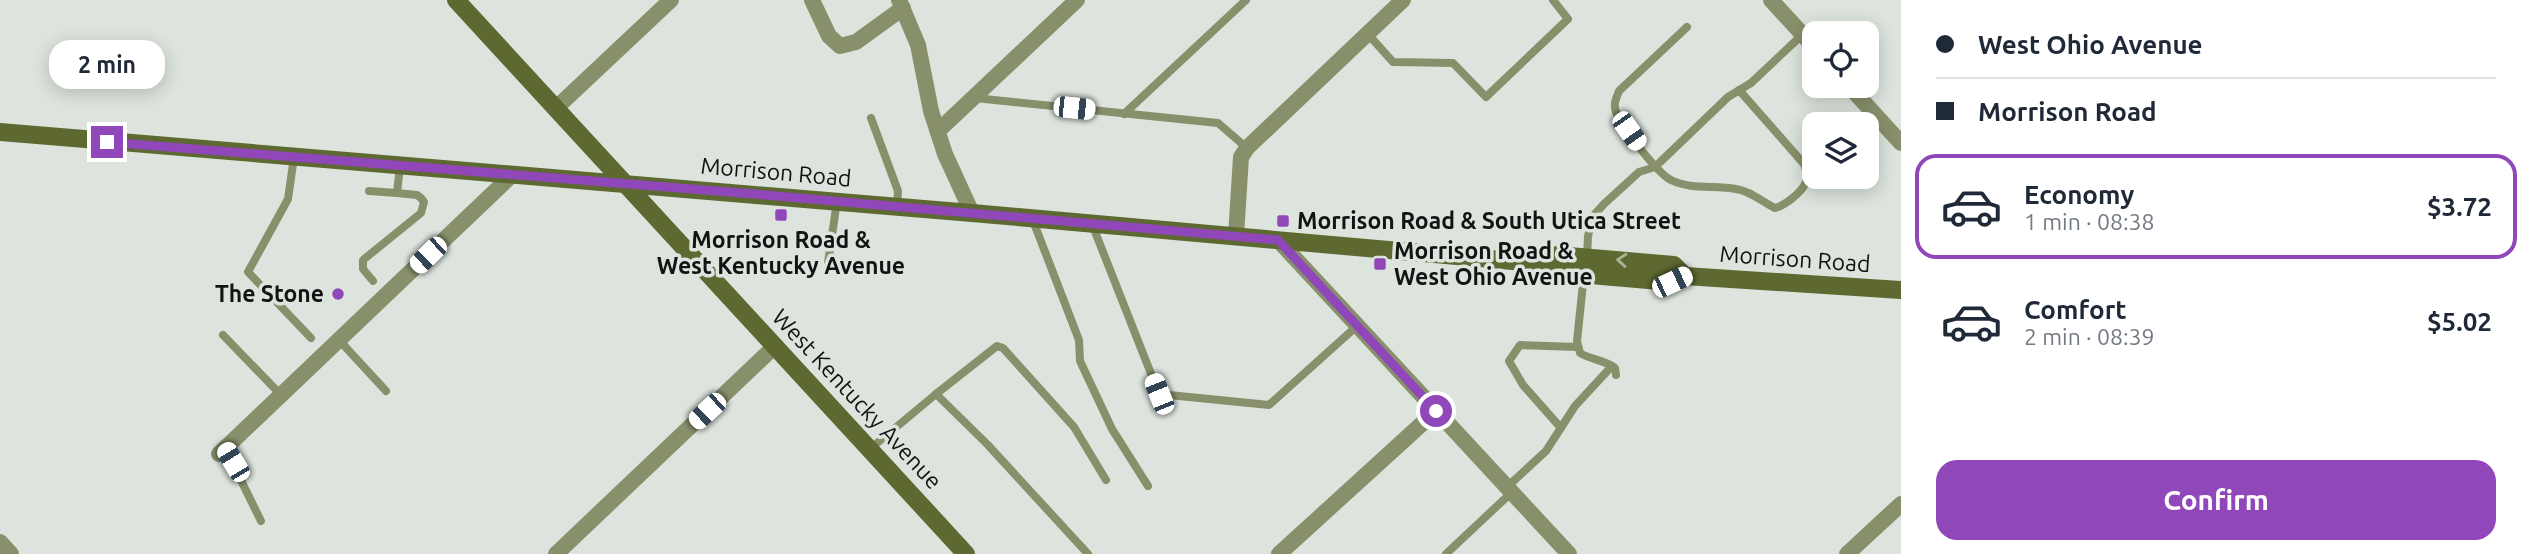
<!DOCTYPE html>
<html lang="en">
<head>
<meta charset="utf-8">
<style>
  body { margin:0; font-family:Ubuntu,sans-serif; background:#f2f2f3; color:#1f2937; height:100vh; display:flex; flex-direction:column; font-size:26px; white-space:nowrap }
  * { box-sizing:border-box; margin:0 }
  p { font-size:23px; color:#747a83 }
  .icon { flex:none; width:38px; height:38px; fill:none; stroke:currentColor; stroke-width:2; stroke-linecap:round; stroke-linejoin:round }
  .map { position:relative; flex:1; overflow:hidden }
  .drawer { display:flex; flex-direction:column; background:#fff; width:630px }
  .drawer>* { flex:none }
  .top-card { display:grid; align-content:center; height:154px; padding:0 35px; background:#fff }
  .fabs { position:absolute; left:1802px; top:21px; display:grid; gap:14px }
  .fabs a { display:grid; place-items:center; width:77px; height:77px; border-radius:14px; background:#fff; box-shadow:0 4px 18px #0003; font-size:35px }
  .end { position:absolute; width:32px; height:32px; margin:-16px; border:9px solid #9047ba; background:#fff; box-shadow:0 0 0 4px #fff }
  .from { border-radius:50% }
  .bubble { position:absolute; height:49px; border-radius:21px; background:#fff; box-shadow:0 4px 18px #0003; font-size:23px; font-weight:600; line-height:49px; text-align:center }
  .car { position:absolute; width:21px; height:42px; margin:-21px -10px; border-radius:9px; box-shadow:0 0 5px 2px #0007; background:linear-gradient(#fff 24%,#345 0 40%,#fff 0 76%,#345 0 86%,#fff 0) }
  .top-card b { display:flex; align-items:center; gap:24px; height:66px; font-size:26px }
  .top-card b+b { border-top:2px solid #e0e1e3 }
  .top-card i { width:18px; height:18px; background:#1f2937 }
  ul { padding:0; list-style:none }
  li { display:flex; align-items:center; gap:21px; height:105px; margin:0 14px 10px; padding:0 21px; border:4px solid transparent; border-radius:21px }
  li div { flex:1 }
  li b { display:block; font-size:26px }
  li em { font-style:normal; font-weight:600 }
  li.active { border-color:#9047ba }
  li>.icon { width:63px; height:63px; stroke-width:1.5 }
  .primary-button { display:flex; gap:14px; margin-top:auto; padding:14px 35px }
  .primary-button a { flex:1; height:80px; border-radius:21px; background:#9047ba; color:#fff; font-size:28px; font-weight:600; line-height:80px; text-align:center }
  main { display:flex; flex:1; min-height:0 }
  .map>svg:first-child { display:block }
  .lines { fill:none; stroke-linecap:round; stroke-linejoin:round }
  .lane { stroke:#88906b; stroke-width:8 }
  .street { stroke:#88906b; stroke-width:16 }
  .secondary { stroke:#5e6931; stroke-width:18 }
  .oneway { stroke:#aab398 }
  .route { stroke:#9047ba; stroke-width:9 }
  .poi-dot { fill:#9047ba; stroke:#dce4dd; stroke-width:2.5 }
  .labels { text-anchor:middle; stroke-width:7; stroke-linejoin:round; paint-order:stroke }
  .street-label { font-size:23px; fill:#111412; stroke:#dce4dd }
  .poi-label { font-size:23px; font-weight:bold; fill:#111412; stroke:#dce4dd; text-anchor:start }
</style>
</head>
<body>
<main>
<div class="map">
<svg width="1901" height="554" viewBox="0 0 1901 554">
  <rect width="100%" height="100%" fill="#dce4dd"/>
  <g class="lines">
    <!-- lane -->
    <g class="lane">
      <path d="M1687,27l-68,64c-3,8 -6,13 -3,21 5,14 42,62 55,68 20,10 43,5 65,9 15,2 26,13 39,19 11,-3 27,-16 31,-26 3,-6 0,-12 -2,-18l-65,-74"/>
      <polyline points="1367,33 1393,62 1453,63 1486,97 1568,19 1553,0"/>
      <polyline points="975,98 1218,123 1247,148"/>
      <polyline points="1124,114 1246,0"/>
      <polyline points="871,118 898,191 897,206"/>
      <polyline points="294,157 288,199 248,272 311,338"/>
      <polyline points="369,191 397,193 400,166"/>
      <polyline points="1032,218 1079,340 1080,361 1112,429 1148,486"/>
      <polyline points="1092,224 1159,394 1269,405 1357,326"/>
      <polyline points="1587,257 1588,236 1591,224 1595,214 1604,204 1639,172 1655,167 1728,97 1751,83 1802,35"/>
      <polyline points="828,263 837,201"/>
      <path d="M1584,274l-7,67 3,12c11,7 25,7 35,15l1,7"/>
      <polyline points="373,281 363,269 363,260 421,213 424,202 421,198 417,195 397,193"/>
      <polyline points="223,335 281,395"/>
      <polyline points="339,340 386,391"/>
      <polyline points="936,394 997,346 1003,348 1074,427 1106,480"/>
      <polyline points="1561,428 1523,385 1509,361 1520,345 1578,347"/>
      <polyline points="225,448 261,521"/>
      <polyline points="870,449 936,394 987,444 1088,554"/>
      <polyline points="1507,487 1546,451 1575,406 1612,366"/>
      <polyline points="1446,554 1512,492"/>
    </g>
    <!-- street -->
    <g class="street">
      <polyline points="812,0 829,36 840,46 856,42 903,8"/>
      <polyline points="899,0 918,45 931,111 945,154 972,213"/>
      <polyline points="1771,0 1815,48"/>
      <polyline points="1849,86 1901,143"/>
      <polyline points="555,109 671,0"/>
      <polyline points="938,131 1077,0"/>
      <polyline points="1236,236 1241,157 1247,148 1403,0"/>
      <polyline points="1278,240 1569,554"/>
      <polyline points="219,454 512,175"/>
      <polyline points="0,542 11,554"/>
      <polyline points="556,554 775,346"/>
      <polyline points="1279,554 1436,411"/>
      <polyline points="1847,554 1901,504"/>
    </g>
    <!-- secondary -->
    <g class="secondary">
      <polyline points="456,0 966,554"/>
      <polyline points="0,132 972,213 1547,264 1555,272 1672,282 1685,276 1901,290"/>
      <polyline points="1547,264 1557,255 1674,265 1685,276"/>
    </g>
  </g>
  <!-- one-way arrows -->
  <defs><path id="oneway-chevron" d="M-2-3.5L2.5 0L-2 3.5" fill="none" stroke-width="1.6" stroke-linecap="round" stroke-linejoin="round" transform="scale(1.75)"/></defs>
  <use class="oneway" href="#oneway-chevron" transform="translate(1622 260) rotate(-175)"/>
  <g class="lines">
    <!-- route -->
    <polyline class="route" points="107,142 754,194 1278,240 1436,411"/>
  </g>
  <!-- markers -->
  <g class="poi-dot">
    <rect x="774" y="208" width="14" height="14" rx="3.5"/>
    <rect x="1276" y="214" width="14" height="14" rx="3.5"/>
    <rect x="1373" y="257" width="14" height="14" rx="3.5"/>
    <circle cx="338" cy="294" r="7"/>
  </g>
  <g class="labels">
    <!-- street labels -->
    <g class="street-label">
      <text transform="translate(776 172) rotate(5)" y="8">Morrison Road</text>
      <text transform="translate(1795 259) rotate(4)" y="8">Morrison Road</text>
      <text transform="translate(857 399) rotate(47)" y="8">West Kentucky Avenue</text>
    </g>
    <!-- poi labels -->
    <g class="poi-label">
      <text x="1297" y="229">Morrison Road &amp; South Utica Street</text>
      <text x="781" y="248" text-anchor="middle">Morrison Road &amp;<tspan x="781" dy="26">West Kentucky Avenue</tspan></text>
      <text x="1394" y="259">Morrison Road &amp;<tspan x="1394" dy="26">West Ohio Avenue</tspan></text>
      <text x="324" y="302" text-anchor="end">The Stone</text>
    </g>
  </g>
</svg>
<div class="fabs">
<a><svg class="icon" aria-label="locate" viewBox="0 0 24 24"><circle cx="12" cy="12" r="6"/><path d="M12 2v4M12 18v4M2 12h4M18 12h4"/></svg></a>
<a><svg class="icon" aria-label="layers" viewBox="0 0 24 24"><path d="M12 4l9 5-9 5-9-5zM3 14l9 5 9-5"/></svg></a>
</div>
<i class="end from" style="left:1436px;top:411px"></i>
<i class="end" style="left:107px;top:142px"></i>
<div class="bubble" style="left:49px;top:40px;width:116px">2 min</div>
<i class="car" style="left:1074px;top:108px;rotate:96deg"></i>
<i class="car" style="left:1629px;top:131px;rotate:145deg"></i>
<i class="car" style="left:428px;top:255px;rotate:226deg"></i>
<i class="car" style="left:1672px;top:282px;rotate:65deg"></i>
<i class="car" style="left:1159px;top:394px;rotate:338deg"></i>
<i class="car" style="left:707px;top:411px;rotate:227deg"></i>
<i class="car" style="left:233px;top:462px;rotate:329deg"></i>
</div>
<section class="drawer">
<div class="top-card">
<b><i class="from"></i>West Ohio Avenue</b>
<b><i></i>Morrison Road</b>
</div>
<ul>
<li class="active"><svg class="icon" aria-label="car" viewBox="0 0 24 24"><path d="M5 17H2v-5l4-1 3-4h7l3 4 3 1v5h-3M9 17h6M6 11h13"/><circle cx="7" cy="17" r="2"/><circle cx="17" cy="17" r="2"/></svg><div><b>Economy</b><p>1 min · 08:38</p></div><em>$3.72</em></li>
<li><svg class="icon" aria-label="car" viewBox="0 0 24 24"><path d="M5 17H2v-5l4-1 3-4h7l3 4 3 1v5h-3M9 17h6M6 11h13"/><circle cx="7" cy="17" r="2"/><circle cx="17" cy="17" r="2"/></svg><div><b>Comfort</b><p>2 min · 08:39</p></div><em>$5.02</em></li>
</ul>
<div class="primary-button"><a>Confirm</a></div>
</section>
</main>
</body>
</html>
